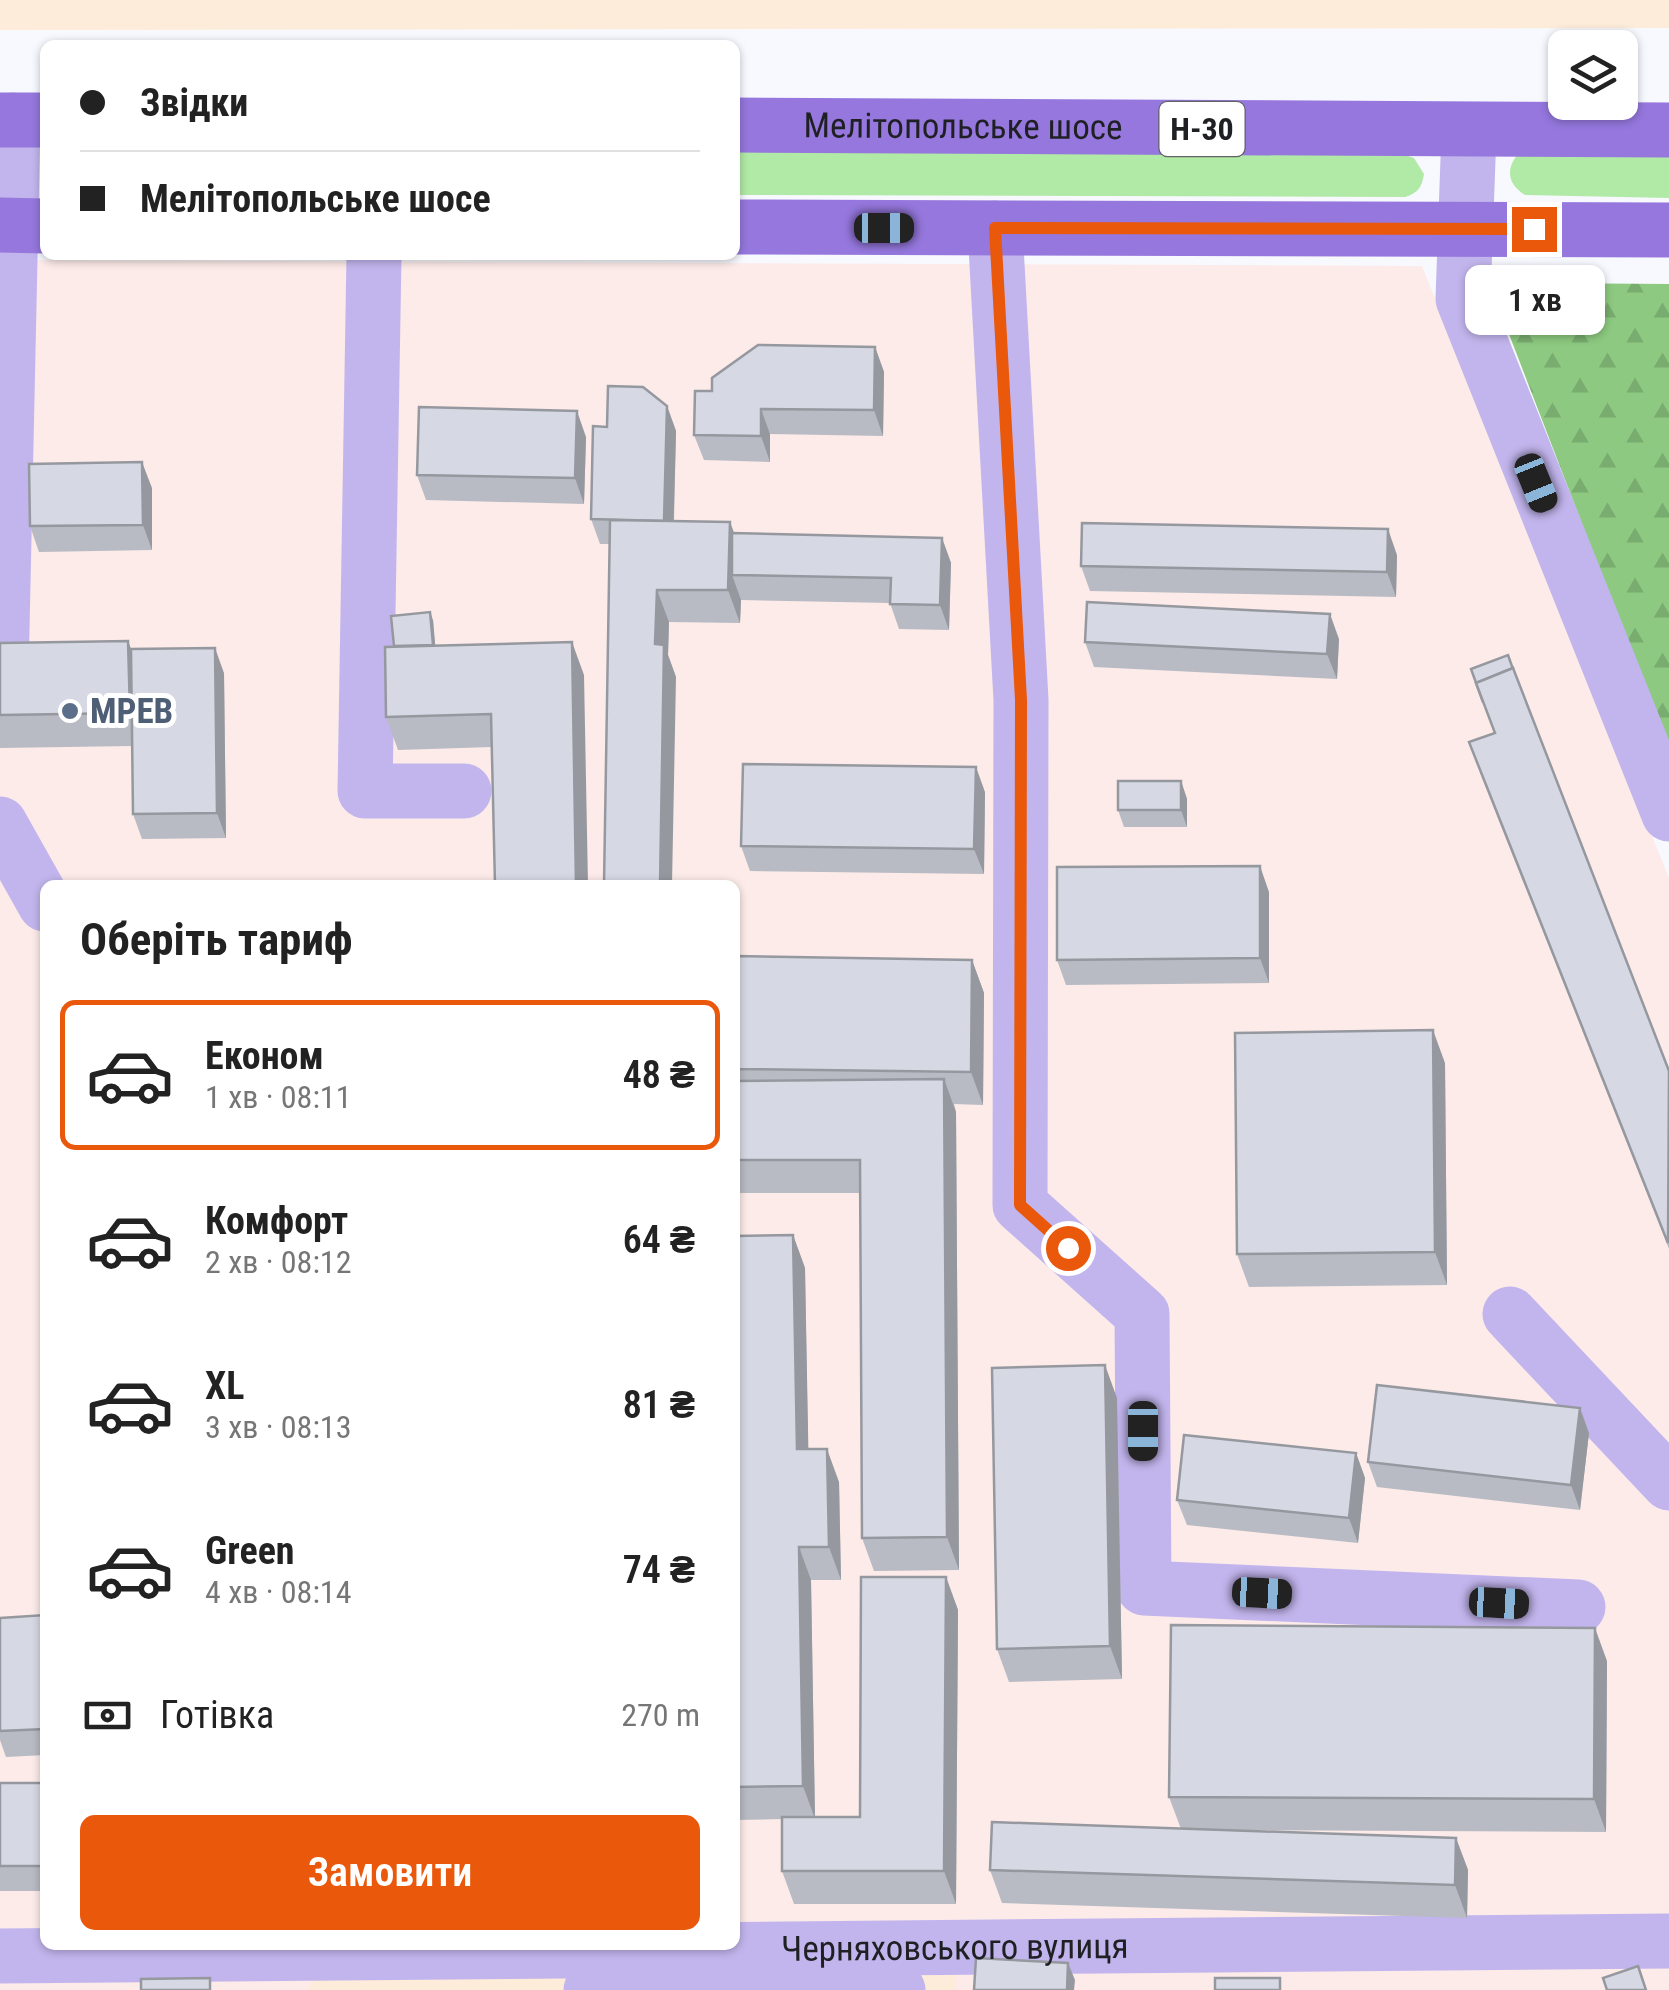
<!DOCTYPE html>
<html lang="uk">
<head>
<meta charset="utf-8">
<style>
  body { margin:0; font-family:"Roboto Condensed",sans-serif; background:#f6f6f6; color:#222; height:100vh; display:flex; flex-direction:column; font-size:38px; white-space:nowrap }
  * { box-sizing:border-box; margin:0 }
  p { font-size:32px; color:#767676 }
  .icon { flex:none; width:55px; height:55px; fill:none; stroke:currentColor; stroke-width:2; stroke-linecap:round; stroke-linejoin:round }
  .map { position:relative; flex:1; overflow:hidden }
  .panel { position:absolute; left:40px; top:880px; width:700px; height:1070px; display:flex; flex-direction:column; background:#fff; border-radius:15px; box-shadow:0 2px 8px #0004 }
  .panel>* { flex:none }
  .banner { position:absolute; left:40px; top:40px; width:700px; height:220px; border-radius:15px; box-shadow:0 2px 8px #0004; display:grid; align-content:center; height:220px; padding:0 40px; background:#fff }
  .controls { position:absolute; left:1548px; top:30px; display:grid; gap:20px }
  .controls a { display:grid; place-items:center; width:90px; height:90px; border-radius:15px; background:#fff; box-shadow:0 2px 8px #0004; font-size:50px }
  .end { position:absolute; width:45px; height:45px; margin:-22px; border:12px solid #ea580c; background:#fff; box-shadow:0 0 0 5px #fff }
  .from { border-radius:50% }
  .bubble { position:absolute; height:70px; border-radius:15px; background:#fff; box-shadow:0 2px 8px #0004; font-size:32px; font-weight:600; line-height:70px; text-align:center }
  .car { position:absolute; width:30px; height:60px; margin:-30px -15px; border-radius:12px; box-shadow:0 0 8px 2px #0007; background:linear-gradient(#222 24%,#8ab4d8 0 40%,#222 0 76%,#8ab4d8 0 86%,#222 0) }
  .banner b { display:flex; align-items:center; gap:35px; height:95px; font-size:38px }
  .banner b+b { border-top:2px solid #e0e0e0 }
  .banner i { width:25px; height:25px; background:#222 }
  ul { padding:0; list-style:none }
  li { display:flex; align-items:center; gap:30px; height:150px; margin:0 20px 15px; padding:0 20px; border:5px solid transparent; border-radius:15px }
  li div { flex:1 }
  li b { display:block; font-size:38px }
  li em { font-style:normal; font-weight:600 }
  li.active { border-color:#ea580c }
  li>.icon { width:90px; height:90px; stroke-width:1.5 }
  h2 { padding:0 40px; font-size:45px; line-height:120px }
  .pay { display:flex; align-items:center; gap:25px; height:110px; padding:0 40px; font-size:38px }
  .pay p { margin-inline-start:auto }
  .primary-button { display:flex; gap:20px; margin-top:auto; padding:20px 40px }
  .primary-button a { flex:1; height:115px; border-radius:15px; background:#ea580c; color:#fff; font-size:40px; font-weight:600; line-height:115px; text-align:center }
  .map>svg:first-child { display:block }
  .commercial { fill:#fcebe9; fill-rule:evenodd }
  .industrial { fill:#feecdb }
  .grass { fill:#b1e9a6 }
  .forest { fill:url(#forest-firs) }
  .lines { fill:none; stroke-linecap:round; stroke-linejoin:round }
  .minor { stroke:#c2b5ed; stroke-width:55 }
  .major { stroke:#9577dd; stroke-width:55 }
  .wall { fill:#b8bbc3 }
  .shaded-wall { fill:#96989f }
  .building { fill:#d6d9e3; stroke:#96989f; stroke-width:2.5 }
  .route { stroke:#ea580c; stroke-width:12 }
  .service-dot { fill:#5c6f8a; stroke:#fff; stroke-width:4 }
  .labels { text-anchor:middle; stroke-width:10; stroke-linejoin:round; paint-order:stroke }
  .shield { fill:#fff; stroke:#626366; stroke-width:2.5 }
  .shield-label { font-size:32px; font-weight:bold; fill:#1f2024 }
  .street-label { font-size:35px; fill:#1f2024; stroke:#fff }
  .service-label { font-size:35px; font-weight:bold; fill:#4e5e75; stroke:#fff; text-anchor:start }
</style>
</head>
<body>
<div class="map">
<svg width="1669" height="1990" viewBox="0 0 1669 1990">
  <defs>
    <pattern id="forest-firs" width="22" height="20" patternUnits="userSpaceOnUse" patternTransform="scale(2.5)"><rect width="22" height="20" fill="#8dc981"/><path d="M5 1l3.5 6h-7zM16 11l3.5 6h-7z" fill="#79ac6f"/></pattern>
  </defs>
  <rect width="100%" height="100%" fill="#f8f9fe"/>
  <!-- commercial -->
  <path class="commercial" d="M0,260l1422,6 247,612v1112h-1669zM45,885h690v1060h-690z"/>
  <!-- industrial -->
  <g class="industrial">
    <polygon points="0,0 1669,0 1669,28 0,30"/>
    <polygon points="956,1973 956,1990 306,1990 316,1977"/>
  </g>
  <!-- grass -->
  <g class="grass">
    <path d="M735,151l670,4 9,3 10,16c-2,13 -6,19 -19,23l-670,-2z"/>
    <path d="M1669,151v47l-144,-3c-17,-11 -20,-25 -7,-41z"/>
  </g>
  <!-- forest -->
  <polygon class="forest" points="1538,283 1669,284 1669,750 1504,321"/>
  <g class="lines">
    <!-- minor -->
    <g class="minor">
      <polyline points="1469,131 1463,299 1669,814"/>
      <polyline points="995,228 1021,700 1020,1205 1142,1314 1144,1588 1578,1607"/>
      <polyline points="374,255 365,791 464,791"/>
      <polyline points="1,676 13,120"/>
      <polyline points="0,824 45,904"/>
      <polyline points="1510,1314 1669,1483"/>
      <path id="s1" d="M0,1956l1669,-15"/>
      <polyline points="591,1990 898,1990"/>
    </g>
    <!-- major -->
    <g class="major">
      <polyline points="0,120 45,120"/>
      <path id="s2" d="M735,125l934,5"/>
      <polyline points="0,225 45,226"/>
      <polyline points="735,227 1669,230"/>
    </g>
  </g>
  <!-- wall -->
  <g class="wall">
    <polygon points="875,347 884,372 883,436 770,434 770,462 704,460 694,435 712,391"/>
    <polygon points="667,406 676,431 674,521 730,522 734,533 942,538 951,563 949,630 899,629 890,603 741,600 740,623 669,622 668,655 676,677 610,544 600,544 591,519 607,427"/>
    <polygon points="586,437 584,504 426,500 417,475"/>
    <polygon points="152,488 152,550 39,552 30,526"/>
    <polygon points="1397,555 1396,597 1090,591 1081,566"/>
    <polygon points="433,620 435,645 584,675 492,747 398,750 386,717 394,646"/>
    <polygon points="1339,639 1337,679 1094,667 1085,642"/>
    <polygon points="128,641 131,649 224,673 226,838 142,839 133,814 132,746 0,748 0,643"/>
    <polygon points="1469,742 1669,1071 1669,1249 1481,775"/>
    <polygon points="1181,781 1187,799 1187,827 1124,827 1118,810"/>
    <polygon points="985,792 984,874 750,871 741,846"/>
    <polygon points="1269,892 1269,983 1066,985 1057,960"/>
    <polygon points="735,956 972,960 984,993 983,1105 954,1104 956,1112 959,1570 874,1571 862,1538 860,1193 739,1193 735,1184"/>
    <polygon points="1445,1063 1447,1285 1249,1287 1237,1254"/>
    <polygon points="793,1235 805,1268 808,1449 839,1482 841,1580 811,1580 815,1817 860,1817 946,1577 958,1610 956,1904 794,1904 782,1871 782,1819 735,1820 735,1236"/>
    <polygon points="1117,1398 1122,1679 1009,1682 997,1649"/>
    <polygon points="1580,1408 1589,1433 1580,1510 1377,1487 1368,1462"/>
    <polygon points="1356,1453 1365,1478 1358,1543 1187,1525 1177,1500"/>
    <polygon points="45,1615 45,1755 6,1757 0,1740 0,1731"/>
    <polygon points="1607,1661 1606,1832 1223,1830 1456,1838 1468,1870 1467,1918 1002,1903 990,1870 1181,1829 1169,1797"/>
    <rect x="0" y="1783" width="45" height="108"/>
  </g>
  <!-- shaded-wall -->
  <g class="shaded-wall">
    <polygon points="875,347 884,372 883,436 874,410"/>
    <polygon points="667,406 676,431 673,546 664,521"/>
    <polygon points="761,409 770,434 770,462 761,436"/>
    <polygon points="577,411 586,437 584,504 575,478"/>
    <polygon points="142,462 152,488 152,550 143,525"/>
    <polygon points="730,522 742,555 732,575 741,600 740,623 728,590"/>
    <polygon points="1388,529 1397,555 1396,597 1387,572"/>
    <polygon points="942,538 951,563 949,630 940,605"/>
    <polygon points="657,590 669,622 668,655 676,677 672,885 660,885 655,644"/>
    <polygon points="430,612 433,620 436,654 433,645"/>
    <polygon points="1330,614 1339,639 1337,679 1327,654"/>
    <polygon points="128,641 140,674 141,746 130,713"/>
    <polygon points="572,642 584,675 588,885 576,885"/>
    <polygon points="215,648 224,673 226,838 217,813"/>
    <polygon points="976,767 985,792 984,874 974,849"/>
    <polygon points="1181,781 1187,799 1187,827 1181,810"/>
    <polygon points="1260,866 1269,892 1269,983 1260,958"/>
    <polygon points="972,960 984,993 983,1105 971,1072"/>
    <polygon points="1433,1030 1445,1063 1447,1285 1435,1252"/>
    <polygon points="944,1079 956,1112 959,1570 947,1537"/>
    <polygon points="793,1235 805,1268 809,1482 797,1449"/>
    <polygon points="1105,1365 1117,1398 1122,1679 1110,1646"/>
    <polygon points="1580,1408 1589,1433 1580,1510 1571,1485"/>
    <polygon points="827,1449 839,1482 841,1580 829,1547"/>
    <polygon points="1356,1453 1365,1478 1358,1543 1349,1518"/>
    <polygon points="799,1547 811,1580 815,1819 803,1786"/>
    <polygon points="946,1577 958,1610 956,1904 944,1871"/>
    <polygon points="1595,1628 1607,1661 1606,1832 1594,1799"/>
    <polygon points="1456,1838 1468,1870 1467,1918 1455,1885"/>
    <polygon points="1068,1963 1075,1980 1074,1990 1067,1990"/>
  </g>
  <!-- building -->
  <g class="building">
    <polygon points="758,345 875,347 874,410 761,409 761,436 694,435 695,391 712,391 712,378"/>
    <polygon points="608,386 643,387 667,406 664,521 591,519 593,426 607,427"/>
    <polygon points="419,407 577,411 575,478 417,475"/>
    <polygon points="142,462 143,525 30,526 29,464"/>
    <polygon points="610,520 730,522 728,590 657,590 655,644 664,645 660,885 604,885"/>
    <polygon points="1082,523 1388,529 1387,572 1081,566"/>
    <polygon points="732,533 942,538 940,605 890,604 891,578 732,575"/>
    <polygon points="1087,602 1330,614 1327,654 1085,642"/>
    <polygon points="430,612 433,645 394,646 391,616"/>
    <polygon points="128,641 130,713 0,715 0,643"/>
    <polygon points="572,642 576,885 495,885 491,714 386,717 385,647"/>
    <polygon points="215,648 217,813 133,814 131,649"/>
    <polygon points="1508,655 1514,672 1513,668 1476,683 1483,702 1471,669"/>
    <polygon points="1513,668 1669,1071 1668,1243 1469,742 1495,733 1476,683"/>
    <polygon points="743,764 976,767 974,849 741,846"/>
    <rect x="1118" y="781" width="63" height="29"/>
    <polygon points="1260,866 1260,958 1057,960 1057,867"/>
    <polygon points="735,956 972,960 971,1072 735,1069"/>
    <polygon points="1433,1030 1435,1252 1237,1254 1235,1033"/>
    <polygon points="944,1079 947,1537 862,1538 860,1160 735,1160 735,1081"/>
    <polygon points="793,1235 797,1449 827,1449 829,1547 799,1547 803,1786 735,1787 735,1236"/>
    <polygon points="1105,1365 1110,1646 997,1649 992,1368"/>
    <polygon points="1377,1385 1580,1408 1571,1485 1368,1462"/>
    <polygon points="1184,1435 1356,1453 1349,1518 1177,1500"/>
    <polygon points="861,1577 946,1577 944,1871 782,1871 782,1817 860,1817"/>
    <polygon points="45,1615 45,1729 0,1731 0,1618"/>
    <polygon points="1171,1625 1595,1628 1594,1799 1169,1797"/>
    <rect x="0" y="1783" width="45" height="83"/>
    <polygon points="992,1822 1456,1838 1455,1885 990,1870"/>
    <polygon points="976,1958 1068,1963 1067,1990 974,1990"/>
    <polygon points="1638,1966 1646,1990 1607,1990 1603,1978"/>
    <polygon points="210,1978 210,1990 141,1990 141,1979"/>
    <rect x="1215" y="1978" width="65" height="12"/>
  </g>
  <g class="lines">
    <!-- route -->
    <polyline class="route" points="1068,1248 1020,1205 1021,700 995,228 1534,229"/>
  </g>
  <!-- markers -->
  <circle class="service-dot" cx="70" cy="711" r="10"/>
  <g class="labels">
    <!-- shield labels -->
    <rect class="shield" x="1159.5" y="102" width="85" height="54" rx="8"/>
    <g class="shield-label">
      <text x="1202" y="140">Н-30</text>
    </g>
    <!-- street labels -->
    <g class="street-label">
      <text dy="12" stroke="none"><textPath href="#s2" startOffset="228">Мелітопольське шосе</textPath></text>
      <text dy="12" stroke="none"><textPath href="#s1" startOffset="955">Черняховського вулиця</textPath></text>
    </g>
    <!-- service labels -->
    <g class="service-label">
      <text x="90" y="723">МРЕВ</text>
    </g>
  </g>
</svg>
<div class="controls">
<a><svg class="icon" aria-label="layers" viewBox="0 0 24 24"><path d="M12 4l9 5-9 5-9-5zM3 14l9 5 9-5"/></svg></a>
</div>
<i class="end from" style="left:1068px;top:1248px"></i>
<i class="end" style="left:1534px;top:229px"></i>
<div class="bubble" style="left:1465px;top:265px;width:140px">1 хв</div>
<i class="car" style="left:884px;top:228px;rotate:90deg"></i>
<i class="car" style="left:1536px;top:483px;rotate:158deg"></i>
<i class="car" style="left:1143px;top:1431px;rotate:180deg"></i>
<i class="car" style="left:1262px;top:1593px;rotate:93deg"></i>
<i class="car" style="left:1499px;top:1603px;rotate:93deg"></i>
<div class="banner">
<b><i class="from"></i>Звідки</b>
<b><i></i>Мелітопольське шосе</b>
</div>
<section class="panel">
<h2>Оберіть тариф</h2>
<ul>
<li class="active"><svg class="icon" aria-label="car" viewBox="0 0 24 24"><path d="M5 17H2v-5l4-1 3-4h7l3 4 3 1v5h-3M9 17h6M6 11h13"/><circle cx="7" cy="17" r="2"/><circle cx="17" cy="17" r="2"/></svg><div><b>Економ</b><p>1 хв · 08:11</p></div><em>48 ₴</em></li>
<li><svg class="icon" aria-label="car" viewBox="0 0 24 24"><path d="M5 17H2v-5l4-1 3-4h7l3 4 3 1v5h-3M9 17h6M6 11h13"/><circle cx="7" cy="17" r="2"/><circle cx="17" cy="17" r="2"/></svg><div><b>Комфорт</b><p>2 хв · 08:12</p></div><em>64 ₴</em></li>
<li><svg class="icon" aria-label="car" viewBox="0 0 24 24"><path d="M5 17H2v-5l4-1 3-4h7l3 4 3 1v5h-3M9 17h6M6 11h13"/><circle cx="7" cy="17" r="2"/><circle cx="17" cy="17" r="2"/></svg><div><b>XL</b><p>3 хв · 08:13</p></div><em>81 ₴</em></li>
<li><svg class="icon" aria-label="car" viewBox="0 0 24 24"><path d="M5 17H2v-5l4-1 3-4h7l3 4 3 1v5h-3M9 17h6M6 11h13"/><circle cx="7" cy="17" r="2"/><circle cx="17" cy="17" r="2"/></svg><div><b>Green</b><p>4 хв · 08:14</p></div><em>74 ₴</em></li>
</ul>
<div class="pay"><svg class="icon" aria-label="cash" viewBox="0 0 24 24"><path d="M3 7h18v10H3z"/><circle cx="12" cy="12" r="2"/></svg>Готівка<p>270 m</p></div>
<div class="primary-button"><a>Замовити</a></div>
</section>
</div>
</body>
</html>
